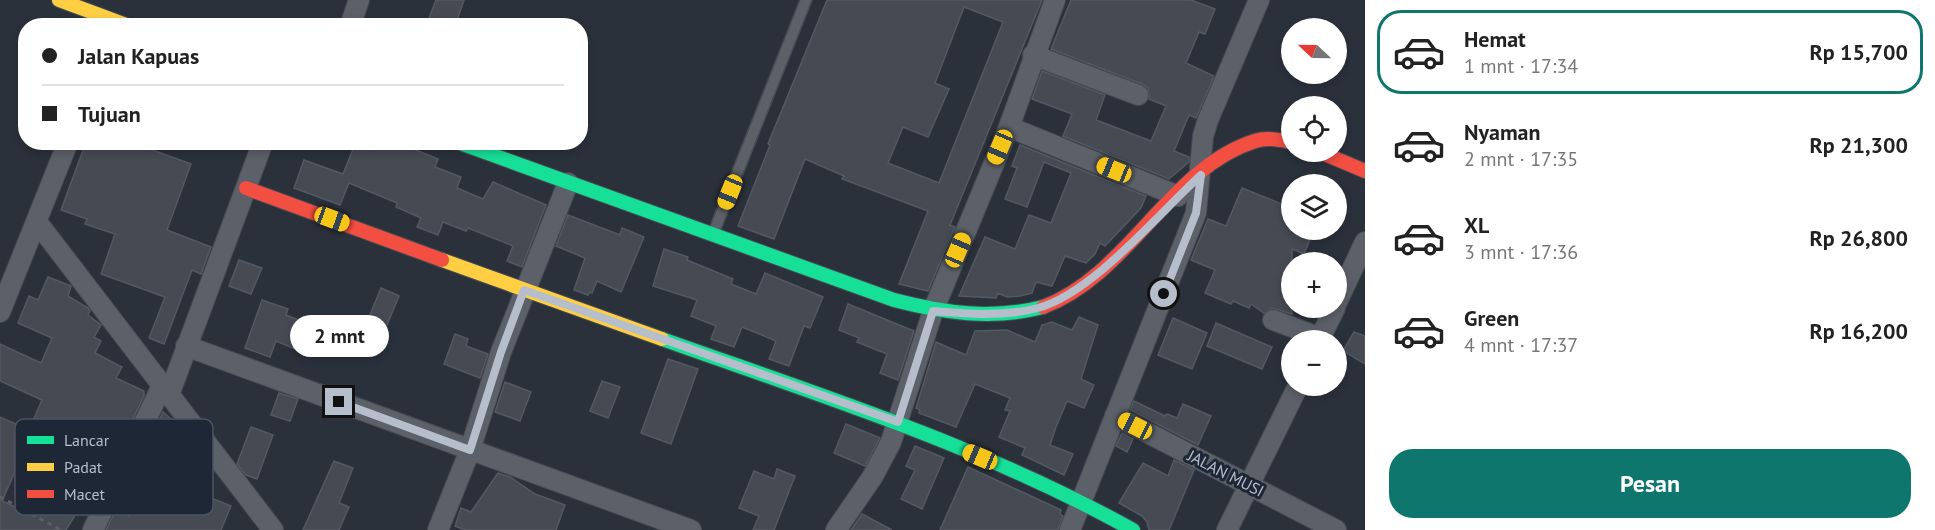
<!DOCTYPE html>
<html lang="id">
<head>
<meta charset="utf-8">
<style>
  body { margin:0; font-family:"PT Sans",sans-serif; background:#f2f2f2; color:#222; height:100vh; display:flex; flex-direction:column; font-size:22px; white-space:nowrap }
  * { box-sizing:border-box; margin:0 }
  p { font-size:20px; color:#767676 }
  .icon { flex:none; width:33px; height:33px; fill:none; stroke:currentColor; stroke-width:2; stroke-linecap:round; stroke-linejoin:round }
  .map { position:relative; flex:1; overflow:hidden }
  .details { display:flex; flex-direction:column; background:#fff; width:570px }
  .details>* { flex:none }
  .guide { position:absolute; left:18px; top:18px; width:570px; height:132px; border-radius:24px; box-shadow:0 3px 9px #0003; display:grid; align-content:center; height:132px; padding:0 24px; background:#fff }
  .needle { width:39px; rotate:292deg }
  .controls { position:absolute; left:1281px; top:18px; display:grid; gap:12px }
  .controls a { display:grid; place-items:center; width:66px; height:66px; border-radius:50%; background:#fff; box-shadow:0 3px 9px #0003; font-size:30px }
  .end { position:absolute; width:27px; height:27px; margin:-14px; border:8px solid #b6bdcb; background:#111; box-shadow:0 0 0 3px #111 }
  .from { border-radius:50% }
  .bubble { position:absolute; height:42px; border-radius:21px; background:#fff; box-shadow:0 3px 9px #0003; font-size:20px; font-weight:700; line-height:42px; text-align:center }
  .car { position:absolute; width:18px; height:36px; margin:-18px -9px; border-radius:8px; box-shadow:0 0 4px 2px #0007; background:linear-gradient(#f5c518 24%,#345 0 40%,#f5c518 0 76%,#345 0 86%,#f5c518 0) }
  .guide b { display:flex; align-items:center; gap:21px; height:57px; font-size:22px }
  .guide b+b { border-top:2px solid #e0e0e0 }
  .guide i { width:15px; height:15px; background:#222 }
  ul { padding:10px 0 0; list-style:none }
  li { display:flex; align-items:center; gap:18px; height:84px; margin:0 12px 9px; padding:0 12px; border:3px solid transparent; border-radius:24px }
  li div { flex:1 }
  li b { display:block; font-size:22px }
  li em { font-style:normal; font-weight:700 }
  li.on { border-color:#0f766e }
  li>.icon { width:54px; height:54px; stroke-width:1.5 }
  .button { display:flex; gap:12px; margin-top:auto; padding:12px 24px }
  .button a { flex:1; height:69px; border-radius:24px; background:#0f766e; color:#fff; font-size:24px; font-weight:700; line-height:69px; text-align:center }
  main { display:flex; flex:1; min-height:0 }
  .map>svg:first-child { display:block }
  .building { fill:#454a53; stroke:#535962; stroke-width:1.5; fill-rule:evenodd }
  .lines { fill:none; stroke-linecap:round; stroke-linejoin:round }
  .lane-casing { stroke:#474c53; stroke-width:13 }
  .street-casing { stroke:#474c53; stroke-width:22 }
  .fast-casing { stroke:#474c53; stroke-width:16 }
  .slow-casing { stroke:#474c53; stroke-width:16 }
  .jam-casing { stroke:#474c53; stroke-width:16 }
  .path { stroke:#595f65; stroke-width:3; stroke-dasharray:4.5 4.5; stroke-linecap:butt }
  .lane { stroke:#5c6068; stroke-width:10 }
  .street { stroke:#5c6068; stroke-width:20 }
  .fast { stroke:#16e098; stroke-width:14 }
  .slow { stroke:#ffcf43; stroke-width:14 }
  .jam { stroke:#f24e42; stroke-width:14 }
  .route { stroke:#b6bdcb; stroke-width:8 }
  .labels { text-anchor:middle; stroke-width:6; stroke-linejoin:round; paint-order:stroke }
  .street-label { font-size:16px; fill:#b6bdcb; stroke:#1e2736 }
  .key { fill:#1e2736; stroke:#4c5463; stroke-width:1.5 }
  .key-label { font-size:16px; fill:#b6bdcb }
</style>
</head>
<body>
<main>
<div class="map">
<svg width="1365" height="530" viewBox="0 0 1365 530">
  <rect width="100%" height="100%" fill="#2b313b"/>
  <!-- building -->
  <g class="building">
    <polygon points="436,0 464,0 455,26 426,26"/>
    <path d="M827,0h215l-92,225 5,2 -27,64 -29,-7 29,-73 -86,-32 2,-3 -39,-17 -31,80 -36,-13 32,-81 -2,-1zM964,7l39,15 -64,161 -51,-20 15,-36 25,10 21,-48 -14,-6z"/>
    <polygon points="1071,0 1191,0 1215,9 1205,34 1199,32 1186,63 1214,76 1196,118 1189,115 1174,151 1189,157 1189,162 1169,179 1063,136 1072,114 1032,99 1042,71 1105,95 1096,120 1151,141 1166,106 1149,99 1148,88 1142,84 1051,49"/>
    <polygon points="86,142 146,142 144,147 191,164 167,230 211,247 201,274 192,270 164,344 149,338 165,297 101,274 115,234 85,224 87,219 61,210"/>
    <polygon points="356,142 376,150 380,142 396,142 438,159 435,167 461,177 457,188 483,199 493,182 546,205 522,267 507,261 513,246 468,228 466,231 443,222 438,235 417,227 421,218 396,207 397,203 349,183 340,205 294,188 304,160 343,174"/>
    <polygon points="1020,145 1146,196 1141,208 1105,246 1100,243 1095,254 1086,263 1065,256 1052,286 1036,282 1032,293 1020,296 1007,297 998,293 996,298 959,296 985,237 1015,249 1029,215 1051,223 1071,173 1044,162 1027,207 1005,199 1017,168 1012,166"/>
    <polygon points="1242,188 1292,208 1292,230 1314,230 1304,254 1292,249 1292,314 1272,308 1264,313 1251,304 1249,308 1233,301 1231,304 1205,293 1215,270 1191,260 1208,219 1226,226"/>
    <polygon points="568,215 620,235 622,228 644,237 621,292 597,281 592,293 590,292 588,295 574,290 585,258 556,246"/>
    <polygon points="664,249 688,257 687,260 733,279 731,284 756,294 765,273 823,297 810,328 804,326 789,366 769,359 776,341 742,327 734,347 711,339 716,326 691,316 697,300 653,286"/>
    <polygon points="239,260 262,268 251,294 229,286"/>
    <path d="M48,277l23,9 -3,10 20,12 2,3 -2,4 13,10 -7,12 7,4 -6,12 27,14 -6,11 28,13v5l-39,81 -11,-7 -16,29 5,3 -17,28h-66v-113l29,13 13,-30 -42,-19v-37l41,19 11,-25 -34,-15 11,-27 9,4zM22,456l33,16 -23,43 -30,-14z"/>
    <polygon points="381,288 399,296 385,330 367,322"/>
    <polygon points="262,300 288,309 286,315 311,325 300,351 276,341 270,357 245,348"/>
    <polygon points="848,304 914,331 898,380 880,373 887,354 857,342 859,338 839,330"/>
    <polygon points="1079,317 1098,325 1081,379 1094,385 1084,408 1067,401 1056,427 1050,445 1073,454 1064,475 1022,455 1025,448 999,437 1010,411 1005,410 1010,398 975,384 956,427 919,413 920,410 916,408 936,342 966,355 975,331 1007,330 1035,342 1042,325 1052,322 1072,330"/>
    <polygon points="1173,318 1207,333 1192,369 1158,355"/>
    <polygon points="1216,323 1272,347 1262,369 1207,346"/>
    <polygon points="1354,332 1365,336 1365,364 1343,351"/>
    <polygon points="455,334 468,339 466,346 488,354 480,378 444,364"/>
    <polygon points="668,359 698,369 671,444 641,433"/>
    <polygon points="602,381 620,387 608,418 590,411"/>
    <polygon points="505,382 531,392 520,421 495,412"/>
    <polygon points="279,393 298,399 290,421 271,415"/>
    <polygon points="1134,401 1165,416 1167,414 1177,418 1183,404 1211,416 1198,445 1130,410"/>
    <polygon points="163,412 178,425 170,443 185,449 183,455 208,465 196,492 231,506 221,530 106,530 116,510 129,516 140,491 128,486"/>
    <polygon points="846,424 880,438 865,466 834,453"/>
    <polygon points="251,427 273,435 257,479 246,475 237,464"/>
    <polygon points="1122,433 1133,439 1127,452 1116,446"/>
    <polygon points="915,446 944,458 922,509 901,499 915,470 906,466"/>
    <polygon points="1174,460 1194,470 1169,530 1149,530 1147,522 1142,516 1119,503 1143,463 1168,476"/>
    <polygon points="334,461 353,468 339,503 349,507 339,530 303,530"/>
    <polygon points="968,467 1061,510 1060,514 1063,516 1058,530 940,530"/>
    <polygon points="777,469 795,476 774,530 753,530 759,516 739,508 754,471 774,479"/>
    <polygon points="498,473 510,477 535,494 565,505 556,530 465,530 455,526 461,508 471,512"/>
    <polygon points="862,514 892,530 851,530"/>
  </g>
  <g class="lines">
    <defs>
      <polyline id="lane" points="713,234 806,0"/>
      <g id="street">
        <polyline points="350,26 359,0"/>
        <polyline points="1033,55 1138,95"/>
        <polyline points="1009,127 1178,196"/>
        <polyline points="37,222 273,530"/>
        <polyline points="1336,304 1365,242"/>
        <polyline points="0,312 68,142"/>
        <polyline points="1273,320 1321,338"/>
        <polyline points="1319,340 1335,308"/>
        <polyline points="186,346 691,530"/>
        <polyline points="169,395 263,142"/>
        <polyline points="1115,416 1336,530"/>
        <polyline points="93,530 162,386"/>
        <polyline points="438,530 470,450 501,352 568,183"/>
        <polyline points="836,530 873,476 891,442 933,311 1009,127 1055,0"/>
        <polyline points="1070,530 1196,213 1203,136 1208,120 1259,0"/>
        <polyline points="1227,530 1298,386"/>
      </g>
      <g id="fast">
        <path d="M457,142l437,158c50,13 98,20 149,7"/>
        <path d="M662,339c160,57 322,108 471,191"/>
      </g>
      <g id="slow">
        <polyline points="59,0 129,26"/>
        <polyline points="442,260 662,339"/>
      </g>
      <g id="jam">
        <polyline points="1320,152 1365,171"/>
        <polyline points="246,188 442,260"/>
        <path d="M1043,307c86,-32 126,-139 212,-166 12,-4 25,-1 37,1"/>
      </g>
    </defs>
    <!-- lane casing -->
    <use href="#lane" class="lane-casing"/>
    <!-- street casing -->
    <use href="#street" class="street-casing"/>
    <!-- fast casing -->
    <use href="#fast" class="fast-casing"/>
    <!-- slow casing -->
    <use href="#slow" class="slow-casing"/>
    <!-- jam casing -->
    <use href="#jam" class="jam-casing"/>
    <!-- path -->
    <polyline class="path" points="0,497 61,530"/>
    <!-- lane -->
    <use href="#lane" class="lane"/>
    <!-- street -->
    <use href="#street" class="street"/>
    <!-- fast -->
    <use href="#fast" class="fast"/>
    <!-- slow -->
    <use href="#slow" class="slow"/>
    <!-- jam -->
    <use href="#jam" class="jam"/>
  </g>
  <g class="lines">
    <!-- route -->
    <path class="route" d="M339,402l131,48 31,-98 23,-62 374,132 35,-111c35,3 70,6 105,-3 55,-15 120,-94 163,-133l-5,38 -32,81"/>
  </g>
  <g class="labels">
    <!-- street labels -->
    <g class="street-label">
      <text transform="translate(1226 473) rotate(27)" y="6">JALAN MUSI</text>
    </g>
  </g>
  <!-- legend -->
  <rect x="15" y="419" width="198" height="96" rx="9" class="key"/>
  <rect x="27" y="436" width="27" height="8" fill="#16e098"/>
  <rect x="27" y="463" width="27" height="8" fill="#ffcf43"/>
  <rect x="27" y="490" width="27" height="8" fill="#f24e42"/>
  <g class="key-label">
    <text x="64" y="446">Lancar</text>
    <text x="64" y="473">Padat</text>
    <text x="64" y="500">Macet</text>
  </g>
</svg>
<div class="controls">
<a><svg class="needle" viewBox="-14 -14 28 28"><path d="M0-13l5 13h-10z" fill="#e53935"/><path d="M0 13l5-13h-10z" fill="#767676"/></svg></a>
<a><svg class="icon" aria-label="locate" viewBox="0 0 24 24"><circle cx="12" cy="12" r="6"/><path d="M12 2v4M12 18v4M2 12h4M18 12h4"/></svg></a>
<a><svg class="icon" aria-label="layers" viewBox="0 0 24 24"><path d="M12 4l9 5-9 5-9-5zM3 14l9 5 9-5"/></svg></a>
<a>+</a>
<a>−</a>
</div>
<i class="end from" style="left:1164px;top:294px"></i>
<i class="end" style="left:339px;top:402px"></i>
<div class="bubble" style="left:290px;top:315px;width:99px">2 mnt</div>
<i class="car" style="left:1000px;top:147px;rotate:203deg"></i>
<i class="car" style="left:1114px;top:170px;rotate:292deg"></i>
<i class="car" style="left:730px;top:192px;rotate:202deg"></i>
<i class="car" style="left:332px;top:219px;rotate:110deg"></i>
<i class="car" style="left:958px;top:250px;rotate:23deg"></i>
<i class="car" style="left:1135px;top:426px;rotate:297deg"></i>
<i class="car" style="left:980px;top:457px;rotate:293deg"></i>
<div class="guide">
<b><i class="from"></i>Jalan Kapuas</b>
<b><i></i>Tujuan</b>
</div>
</div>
<section class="details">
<ul>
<li class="on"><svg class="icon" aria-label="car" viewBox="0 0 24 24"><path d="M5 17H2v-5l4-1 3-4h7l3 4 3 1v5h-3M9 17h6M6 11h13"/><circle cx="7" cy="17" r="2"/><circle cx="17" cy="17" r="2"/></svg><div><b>Hemat</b><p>1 mnt · 17:34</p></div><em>Rp 15,700</em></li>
<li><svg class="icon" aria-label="car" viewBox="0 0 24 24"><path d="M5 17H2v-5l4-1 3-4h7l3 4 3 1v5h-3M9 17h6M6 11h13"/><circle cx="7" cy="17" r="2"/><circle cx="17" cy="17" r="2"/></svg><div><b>Nyaman</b><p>2 mnt · 17:35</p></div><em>Rp 21,300</em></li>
<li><svg class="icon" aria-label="car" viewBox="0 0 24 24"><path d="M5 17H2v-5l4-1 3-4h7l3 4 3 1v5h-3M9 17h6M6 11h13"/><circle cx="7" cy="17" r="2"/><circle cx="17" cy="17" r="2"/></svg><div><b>XL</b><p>3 mnt · 17:36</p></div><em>Rp 26,800</em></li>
<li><svg class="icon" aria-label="car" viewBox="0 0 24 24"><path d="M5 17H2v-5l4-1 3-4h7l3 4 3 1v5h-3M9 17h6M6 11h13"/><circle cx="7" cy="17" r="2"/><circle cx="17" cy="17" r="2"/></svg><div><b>Green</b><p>4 mnt · 17:37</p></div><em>Rp 16,200</em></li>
</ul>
<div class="button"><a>Pesan</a></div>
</section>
</main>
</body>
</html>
